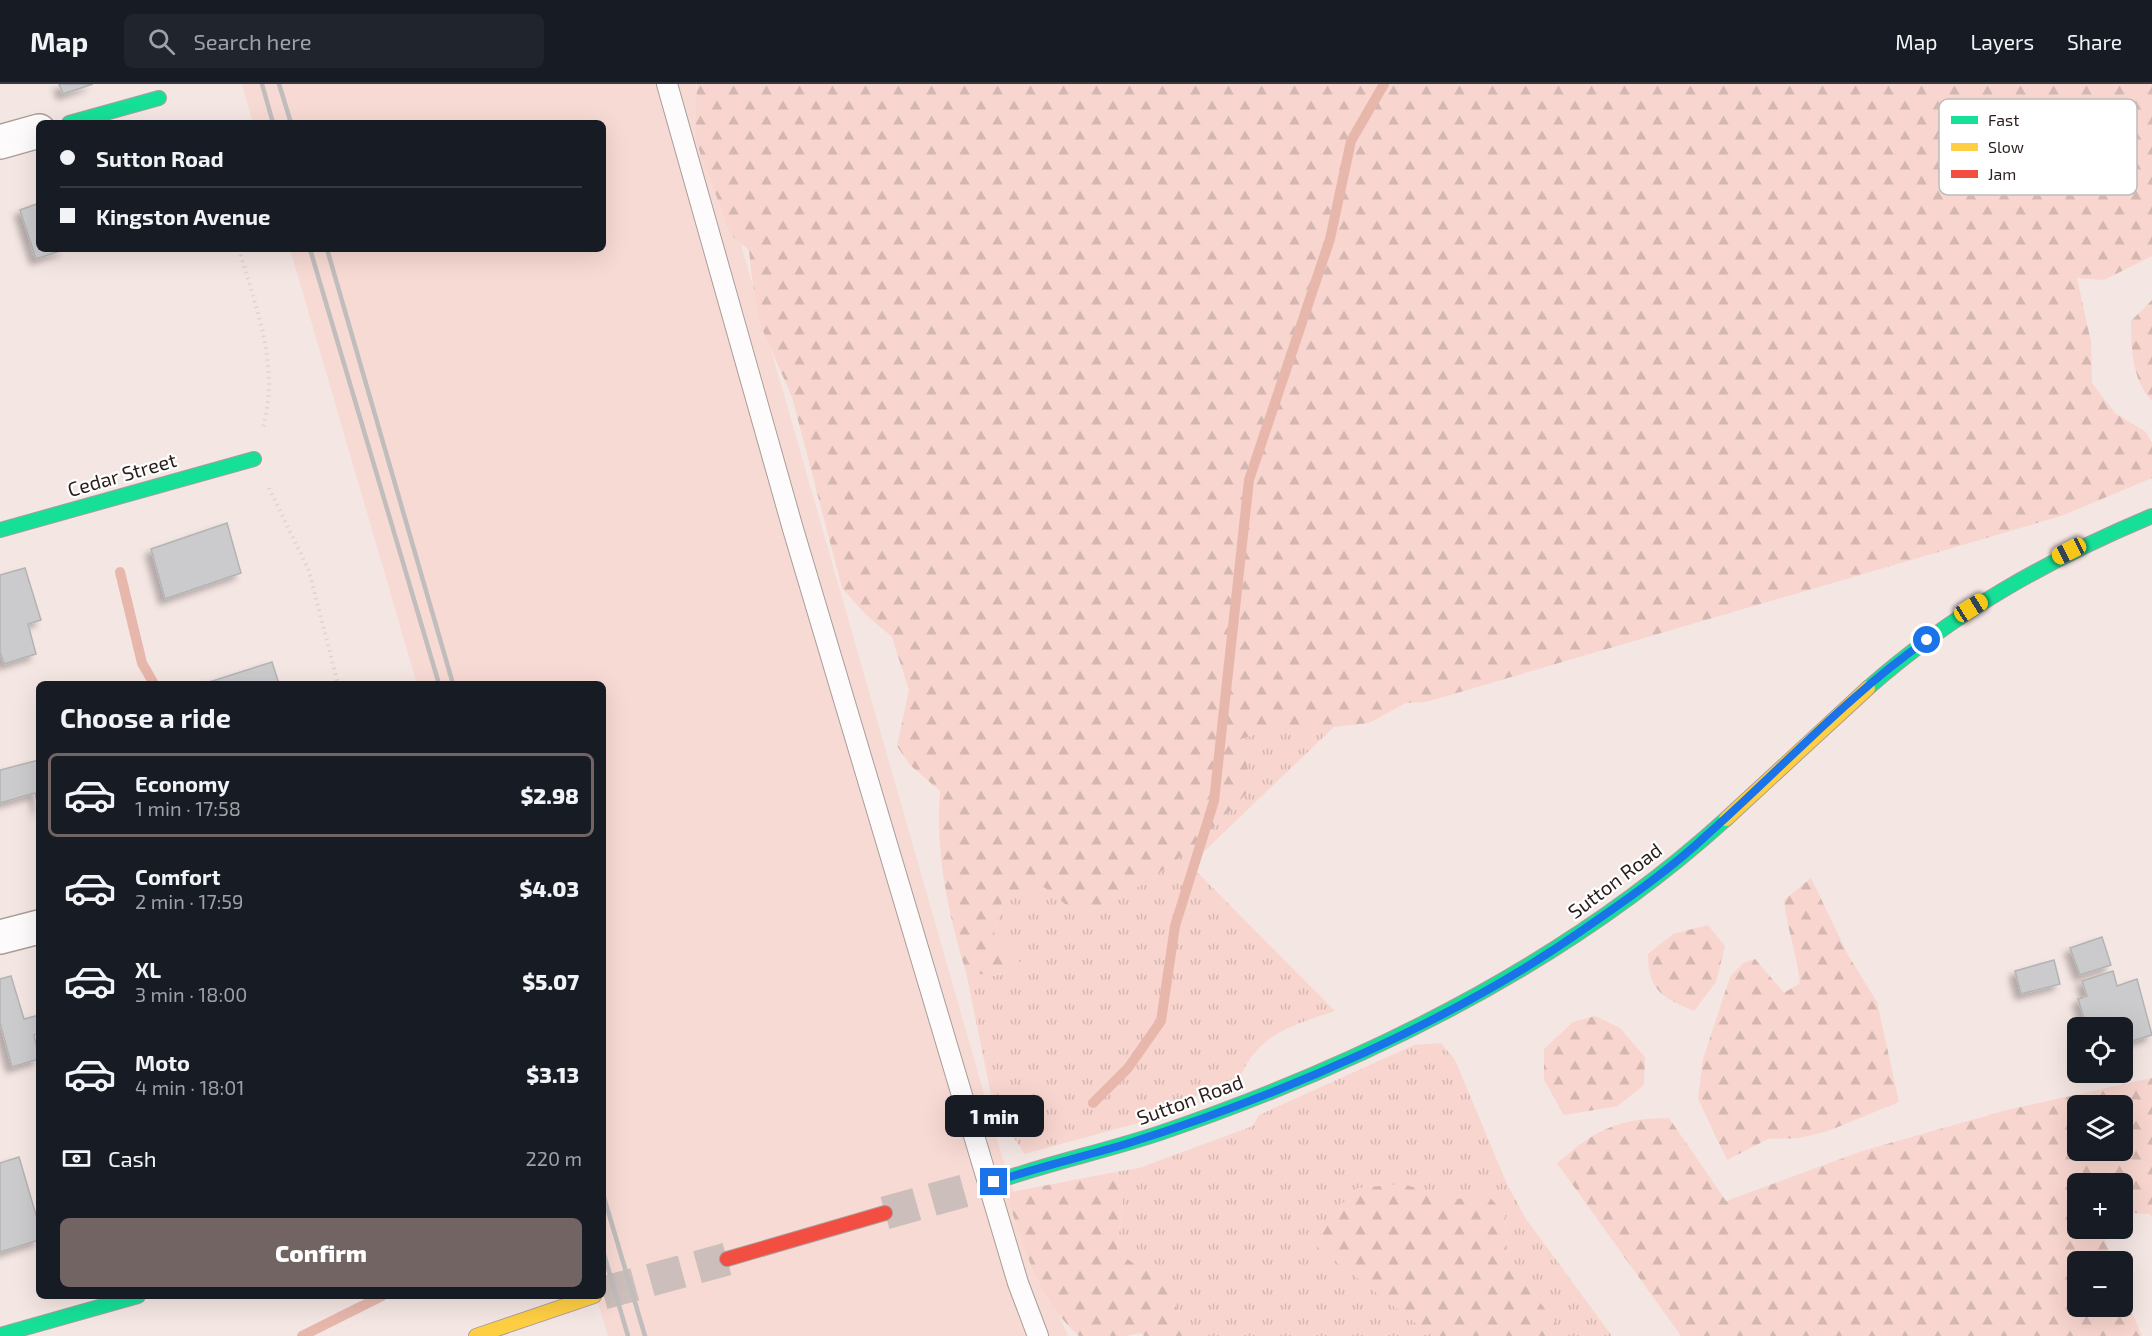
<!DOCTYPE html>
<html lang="en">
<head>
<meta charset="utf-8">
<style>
  body { margin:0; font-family:"Exo 2",sans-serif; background:#20242c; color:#f1f3f6; height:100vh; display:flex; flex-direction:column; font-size:22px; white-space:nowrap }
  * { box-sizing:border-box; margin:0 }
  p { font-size:20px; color:#9ea1a6 }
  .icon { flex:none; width:33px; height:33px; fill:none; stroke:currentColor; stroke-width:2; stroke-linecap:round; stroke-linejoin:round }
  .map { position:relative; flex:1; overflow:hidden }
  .details { position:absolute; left:36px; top:597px; width:570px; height:618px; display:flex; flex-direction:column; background:#171b24; border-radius:9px; box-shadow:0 6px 24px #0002 }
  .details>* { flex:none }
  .guide { position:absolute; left:36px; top:36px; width:570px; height:132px; border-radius:9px; box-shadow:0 6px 24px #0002; display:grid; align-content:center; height:132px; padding:0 24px; background:#171b24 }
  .controls { position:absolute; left:2067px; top:933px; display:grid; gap:12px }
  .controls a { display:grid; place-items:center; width:66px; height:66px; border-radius:9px; background:#171b24; box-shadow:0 6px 24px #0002; font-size:30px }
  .end { position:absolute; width:27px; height:27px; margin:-14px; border:8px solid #1a73e8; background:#fff; box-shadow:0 0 0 3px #fff }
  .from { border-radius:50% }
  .bubble { position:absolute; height:42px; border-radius:9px; background:#171b24; box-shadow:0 6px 24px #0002; font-size:20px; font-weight:800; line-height:42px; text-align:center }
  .car { position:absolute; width:18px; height:36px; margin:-18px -9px; border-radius:8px; box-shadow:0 0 4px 2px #0007; background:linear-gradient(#f5c518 24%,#345 0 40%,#f5c518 0 76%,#345 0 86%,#f5c518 0) }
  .guide b { display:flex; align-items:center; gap:21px; height:57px; font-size:22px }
  .guide b+b { border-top:2px solid #363941 }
  .guide i { width:15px; height:15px; background:#f1f3f6 }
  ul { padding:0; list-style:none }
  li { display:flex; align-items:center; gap:18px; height:84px; margin:0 12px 9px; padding:0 12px; border:3px solid transparent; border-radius:9px }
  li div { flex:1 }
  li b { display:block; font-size:22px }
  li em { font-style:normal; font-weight:800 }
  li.current { border-color:#716462 }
  li>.icon { width:54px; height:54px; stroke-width:1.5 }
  h2 { padding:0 24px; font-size:27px; line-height:72px }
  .pay { display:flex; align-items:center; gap:15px; height:66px; padding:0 24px; font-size:22px }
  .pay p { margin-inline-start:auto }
  .action { display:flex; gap:12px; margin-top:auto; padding:12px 24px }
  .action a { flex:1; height:69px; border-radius:9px; background:#716462; color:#fff; font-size:24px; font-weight:800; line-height:69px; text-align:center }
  header { display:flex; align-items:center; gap:36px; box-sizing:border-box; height:84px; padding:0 30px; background:#171b24; border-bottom:2px solid #363941 }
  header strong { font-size:28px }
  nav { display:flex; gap:33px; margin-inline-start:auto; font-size:21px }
  .search { width:420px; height:54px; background:#20242c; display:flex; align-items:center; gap:15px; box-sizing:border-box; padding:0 21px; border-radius:9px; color:#9ea1a6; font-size:22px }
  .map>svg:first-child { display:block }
  .built { fill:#f8dad4 }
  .grass { fill:url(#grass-tufts) }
  .forest { fill:url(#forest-firs); fill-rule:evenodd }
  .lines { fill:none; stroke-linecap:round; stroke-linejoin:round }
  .stream { stroke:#e8b7ac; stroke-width:10 }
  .building { fill:#cbcacc; stroke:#b4b3b4; stroke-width:1.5; filter:url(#shadow) }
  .secondary-tunnel { stroke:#ccbebb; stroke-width:33; stroke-dasharray:33 16; stroke-linecap:butt }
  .lane-casing { stroke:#a99d9a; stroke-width:22 }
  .street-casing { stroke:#a99d9a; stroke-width:36 }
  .fast-casing { stroke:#a99d9a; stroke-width:16 }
  .slow-casing { stroke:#a99d9a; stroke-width:16 }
  .jam-casing { stroke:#a99d9a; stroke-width:16 }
  .path { stroke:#dad6d5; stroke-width:4; stroke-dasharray:1.5 4.5; stroke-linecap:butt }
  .lane { stroke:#fdfbfb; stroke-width:20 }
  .street { stroke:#fdfbfb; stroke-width:33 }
  .fast { stroke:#16e098; stroke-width:14 }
  .slow { stroke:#ffcf43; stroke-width:14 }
  .jam { stroke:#f24e42; stroke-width:14 }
  .rail { stroke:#c1bdbc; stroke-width:4.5 }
  .route { stroke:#1a73e8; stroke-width:8 }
  .labels { text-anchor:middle; stroke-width:4.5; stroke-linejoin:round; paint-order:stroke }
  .street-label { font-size:20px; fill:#2a1e1c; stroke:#fff }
  .key { fill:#fff; stroke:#bfbcbb; stroke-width:1.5 }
  .key-label { font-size:16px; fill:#2a1e1c }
</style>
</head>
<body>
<header>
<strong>Map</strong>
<div class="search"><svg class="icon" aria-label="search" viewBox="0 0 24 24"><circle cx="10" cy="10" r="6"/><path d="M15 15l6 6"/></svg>Search here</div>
<nav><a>Map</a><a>Layers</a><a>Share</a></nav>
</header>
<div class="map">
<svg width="2152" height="1252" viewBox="0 0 2152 1252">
  <defs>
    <pattern id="grass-tufts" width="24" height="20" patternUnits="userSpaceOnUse" patternTransform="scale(1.5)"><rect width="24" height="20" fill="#f8d6cf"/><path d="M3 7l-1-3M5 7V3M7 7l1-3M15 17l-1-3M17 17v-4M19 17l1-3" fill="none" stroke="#d5b7b1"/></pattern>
    <pattern id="forest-firs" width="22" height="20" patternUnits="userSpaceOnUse" patternTransform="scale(1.5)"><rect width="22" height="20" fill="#f8d6cf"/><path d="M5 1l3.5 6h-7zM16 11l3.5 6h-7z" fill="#d5b7b1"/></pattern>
    <filter id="shadow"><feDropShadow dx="-5.5" dy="5.5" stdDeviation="3" flood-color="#0004"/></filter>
  </defs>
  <rect width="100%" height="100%" fill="#f4e6e3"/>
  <!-- built -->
  <polygon class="built" points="242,0 695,0 1001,1069 1041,1191 1068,1252 608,1252 596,1212 603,1212 603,600 417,600 290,165 603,165 603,39 253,39"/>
  <!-- grass -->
  <g class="grass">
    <path d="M1337,640l-147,141 145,146c-40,13 -76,23 -94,64l-103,48 -114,31c-8,-18 -17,-19 -28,-35l-30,-147 29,4 27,-11 -28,-32 8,-31 42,-16 21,18 19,8c67,-23 121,-72 168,-125l-11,-48 29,-9h36z"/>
    <polygon points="1441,959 1455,976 1507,1100 1526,1135 1612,1252 1566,1252 1528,1203 1507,1170 1505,1130 1402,1100 1411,1234 1432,1252 1189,1252 1169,1206 1117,1167 1123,1115 1116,1088 1139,1084 1253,1042 1259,1031 1414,961"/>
  </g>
  <!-- forest -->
  <g class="forest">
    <path d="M697,0h1455v172l-48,24 -27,-2 14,64 1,41 23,30 31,19 6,11v35l-91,38 -635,186 -20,1 -37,20 -63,7h-36l-29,9 11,48c-47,53 -101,102 -168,125l-19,-8 -21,-17 -42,15 -8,31 28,32 -27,11 -29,-4c-18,-59 -31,-119 -26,-181l-30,-26 -13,-19 12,-56 -17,-53 -27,-23 -23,-26 -50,-191 -32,-73 -8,-45 -3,-29 -18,-15 -36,-96z"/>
    <path d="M2152,216v101c-20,-20 -21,-54 -21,-80z"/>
    <path d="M1811,794l37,77 29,47 22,100 -71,29 -29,7 -31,1 -41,21 -29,-61 5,-40 27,-82 13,-14 12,-4 29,34 16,-10c-3,-29 -13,-55 -16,-83z"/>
    <path d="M1708,841l17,21 -9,36 -22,29c-31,-13 -46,-20 -46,-57l25,-20z"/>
    <polygon points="1595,932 1620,944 1645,973 1644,1001 1618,1022 1564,1031 1544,996 1544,965 1573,938"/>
    <path d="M2152,994v140l-2,-4 -16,-1 -11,11 -1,-40h-44v44l39,1 -12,11 7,21 -34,1v44h44l1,-15 19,45h-461l-124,-173c41,-34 58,-44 112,-45l57,83 136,-50 145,-41zM2078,1022h44v44h-44z"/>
    <path d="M1116,1088l7,27 -6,52 20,15h17l15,24 20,46h-45l-4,-3 -14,3h-47c-41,-35 -57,-94 -73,-143z"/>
    <polygon points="1402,1100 1459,1115 1483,1106 1505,1130 1507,1170 1528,1203 1566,1252 1432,1252 1316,1162 1327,1134 1358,1104"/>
  </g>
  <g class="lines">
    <!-- stream -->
    <g class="stream">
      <polyline points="120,488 142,579 154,600"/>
      <polyline points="1093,1019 1128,984 1161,937 1175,842 1214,717 1249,396 1330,155 1351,57 1384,0"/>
      <polyline points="302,1252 382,1212"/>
    </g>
  </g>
  <!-- building -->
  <g class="building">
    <polygon points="59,0 93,0 63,10"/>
    <polygon points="39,119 39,165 66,165 36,175 20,126"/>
    <polygon points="227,439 241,489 165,515 151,465"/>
    <polygon points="25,484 41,536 28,540 36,570 4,580 0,568 0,491"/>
    <polygon points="272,578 279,600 203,600"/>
    <polygon points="39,676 39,727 35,709 0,719 0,686"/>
    <polygon points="2102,853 2111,881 2080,891 2070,864"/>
    <polygon points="2054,876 2060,900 2021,910 2015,887"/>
    <polygon points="2113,887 2117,902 2137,895 2152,951 2122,960 2122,944 2087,944 2078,915 2087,912 2082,897"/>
    <polygon points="11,892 24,935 39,931 39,949 34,951 39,975 12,983 0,939 0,895"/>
    <polygon points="19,1073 39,1141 39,1156 0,1168 0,1079"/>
  </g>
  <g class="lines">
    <!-- secondary-tunnel -->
    <g class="secondary-tunnel">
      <polyline points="885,1129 995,1098"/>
      <polyline points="603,1209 727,1175"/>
    </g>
    <defs>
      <polyline id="lane" points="667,0 793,445 1018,1199 1038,1252"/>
      <g id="street">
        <polyline points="0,58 39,47"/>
        <polyline points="0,853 39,843"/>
      </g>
      <g id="fast">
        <polyline points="69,39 159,14"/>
        <polyline points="0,446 254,375"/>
        <path d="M1868,604c85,-75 179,-128 284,-172"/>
        <path d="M995,1098c54,-19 111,-31 165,-49 205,-70 405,-168 566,-314"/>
        <polyline points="0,1251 138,1212"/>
      </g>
      <g id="slow">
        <polyline points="1726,735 1868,604"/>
        <polyline points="476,1252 594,1212"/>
      </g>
      <polyline id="jam" points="727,1175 885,1129"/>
    </defs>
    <!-- lane casing -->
    <use href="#lane" class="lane-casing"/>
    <!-- street casing -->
    <use href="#street" class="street-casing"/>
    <!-- fast casing -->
    <use href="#fast" class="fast-casing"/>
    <!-- slow casing -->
    <use href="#slow" class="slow-casing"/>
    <!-- jam casing -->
    <use href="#jam" class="jam-casing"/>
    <!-- path -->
    <g class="path">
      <path d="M239,165c17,59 41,117 24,179"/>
      <polyline points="269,404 309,487 338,600"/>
    </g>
    <!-- lane -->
    <use href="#lane" class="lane"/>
    <!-- street -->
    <use href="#street" class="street"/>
    <!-- fast -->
    <use href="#fast" class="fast"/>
    <!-- slow -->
    <use href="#slow" class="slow"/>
    <!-- jam -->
    <use href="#jam" class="jam"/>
    <!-- rail -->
    <g class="rail">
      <polyline points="262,0 273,39"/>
      <polyline points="279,0 291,39"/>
      <polyline points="310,165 439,600"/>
      <polyline points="327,165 453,600"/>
      <polyline points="603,1110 645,1252"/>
      <polyline points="603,1167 628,1252"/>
    </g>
  </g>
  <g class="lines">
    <!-- route -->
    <path class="route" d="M994,1098c44,-15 88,-25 132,-38 154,-48 330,-124 461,-217 42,-29 85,-59 122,-94 72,-64 139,-138 218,-193"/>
  </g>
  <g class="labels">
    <!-- street labels -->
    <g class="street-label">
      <text transform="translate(122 391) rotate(-16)" y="7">Cedar Street</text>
      <text transform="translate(1615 797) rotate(-37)" y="7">Sutton Road</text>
      <text transform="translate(1190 1016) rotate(-20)" y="7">Sutton Road</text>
    </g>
  </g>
  <!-- legend -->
  <rect x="1939" y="15" width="198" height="96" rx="9" class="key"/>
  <rect x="1951" y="32" width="27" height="8" fill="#16e098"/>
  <rect x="1951" y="59" width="27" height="8" fill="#ffcf43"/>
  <rect x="1951" y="86" width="27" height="8" fill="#f24e42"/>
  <g class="key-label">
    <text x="1988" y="42">Fast</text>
    <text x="1988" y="69">Slow</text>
    <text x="1988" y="96">Jam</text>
  </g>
</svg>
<div class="controls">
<a><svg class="icon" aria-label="locate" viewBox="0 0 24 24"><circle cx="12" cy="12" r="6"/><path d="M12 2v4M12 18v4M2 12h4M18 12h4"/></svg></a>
<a><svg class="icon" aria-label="layers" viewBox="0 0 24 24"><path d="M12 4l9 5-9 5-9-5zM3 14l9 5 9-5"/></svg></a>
<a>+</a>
<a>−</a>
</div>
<i class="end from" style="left:1927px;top:556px"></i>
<i class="end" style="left:994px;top:1098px"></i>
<div class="bubble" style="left:945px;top:1011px;width:99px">1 min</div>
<i class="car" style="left:2069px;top:467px;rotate:243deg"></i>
<i class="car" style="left:1971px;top:524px;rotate:58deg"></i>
<div class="guide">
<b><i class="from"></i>Sutton Road</b>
<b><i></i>Kingston Avenue</b>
</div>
<section class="details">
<h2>Choose a ride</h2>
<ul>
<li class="current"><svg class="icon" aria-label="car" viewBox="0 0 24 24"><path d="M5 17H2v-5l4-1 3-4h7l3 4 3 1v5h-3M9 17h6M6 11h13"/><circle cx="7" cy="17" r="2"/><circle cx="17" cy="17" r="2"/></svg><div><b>Economy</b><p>1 min · 17:58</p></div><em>$2.98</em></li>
<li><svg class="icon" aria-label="car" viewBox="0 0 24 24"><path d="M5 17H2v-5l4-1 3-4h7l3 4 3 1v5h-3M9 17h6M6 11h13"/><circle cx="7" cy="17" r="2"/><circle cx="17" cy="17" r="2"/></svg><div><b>Comfort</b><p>2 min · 17:59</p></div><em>$4.03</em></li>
<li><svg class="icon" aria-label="car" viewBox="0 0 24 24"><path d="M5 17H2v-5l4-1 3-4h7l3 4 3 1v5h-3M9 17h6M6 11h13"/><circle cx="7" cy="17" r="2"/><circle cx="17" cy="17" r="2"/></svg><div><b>XL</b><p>3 min · 18:00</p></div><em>$5.07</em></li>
<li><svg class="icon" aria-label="car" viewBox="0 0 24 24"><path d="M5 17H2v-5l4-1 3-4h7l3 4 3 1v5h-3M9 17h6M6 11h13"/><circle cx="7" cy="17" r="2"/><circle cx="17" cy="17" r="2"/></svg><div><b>Moto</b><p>4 min · 18:01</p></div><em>$3.13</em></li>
</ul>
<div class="pay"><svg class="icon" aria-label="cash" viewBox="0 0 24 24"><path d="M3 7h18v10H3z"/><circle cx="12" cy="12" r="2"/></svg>Cash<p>220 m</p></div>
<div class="action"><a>Confirm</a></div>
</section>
</div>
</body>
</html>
